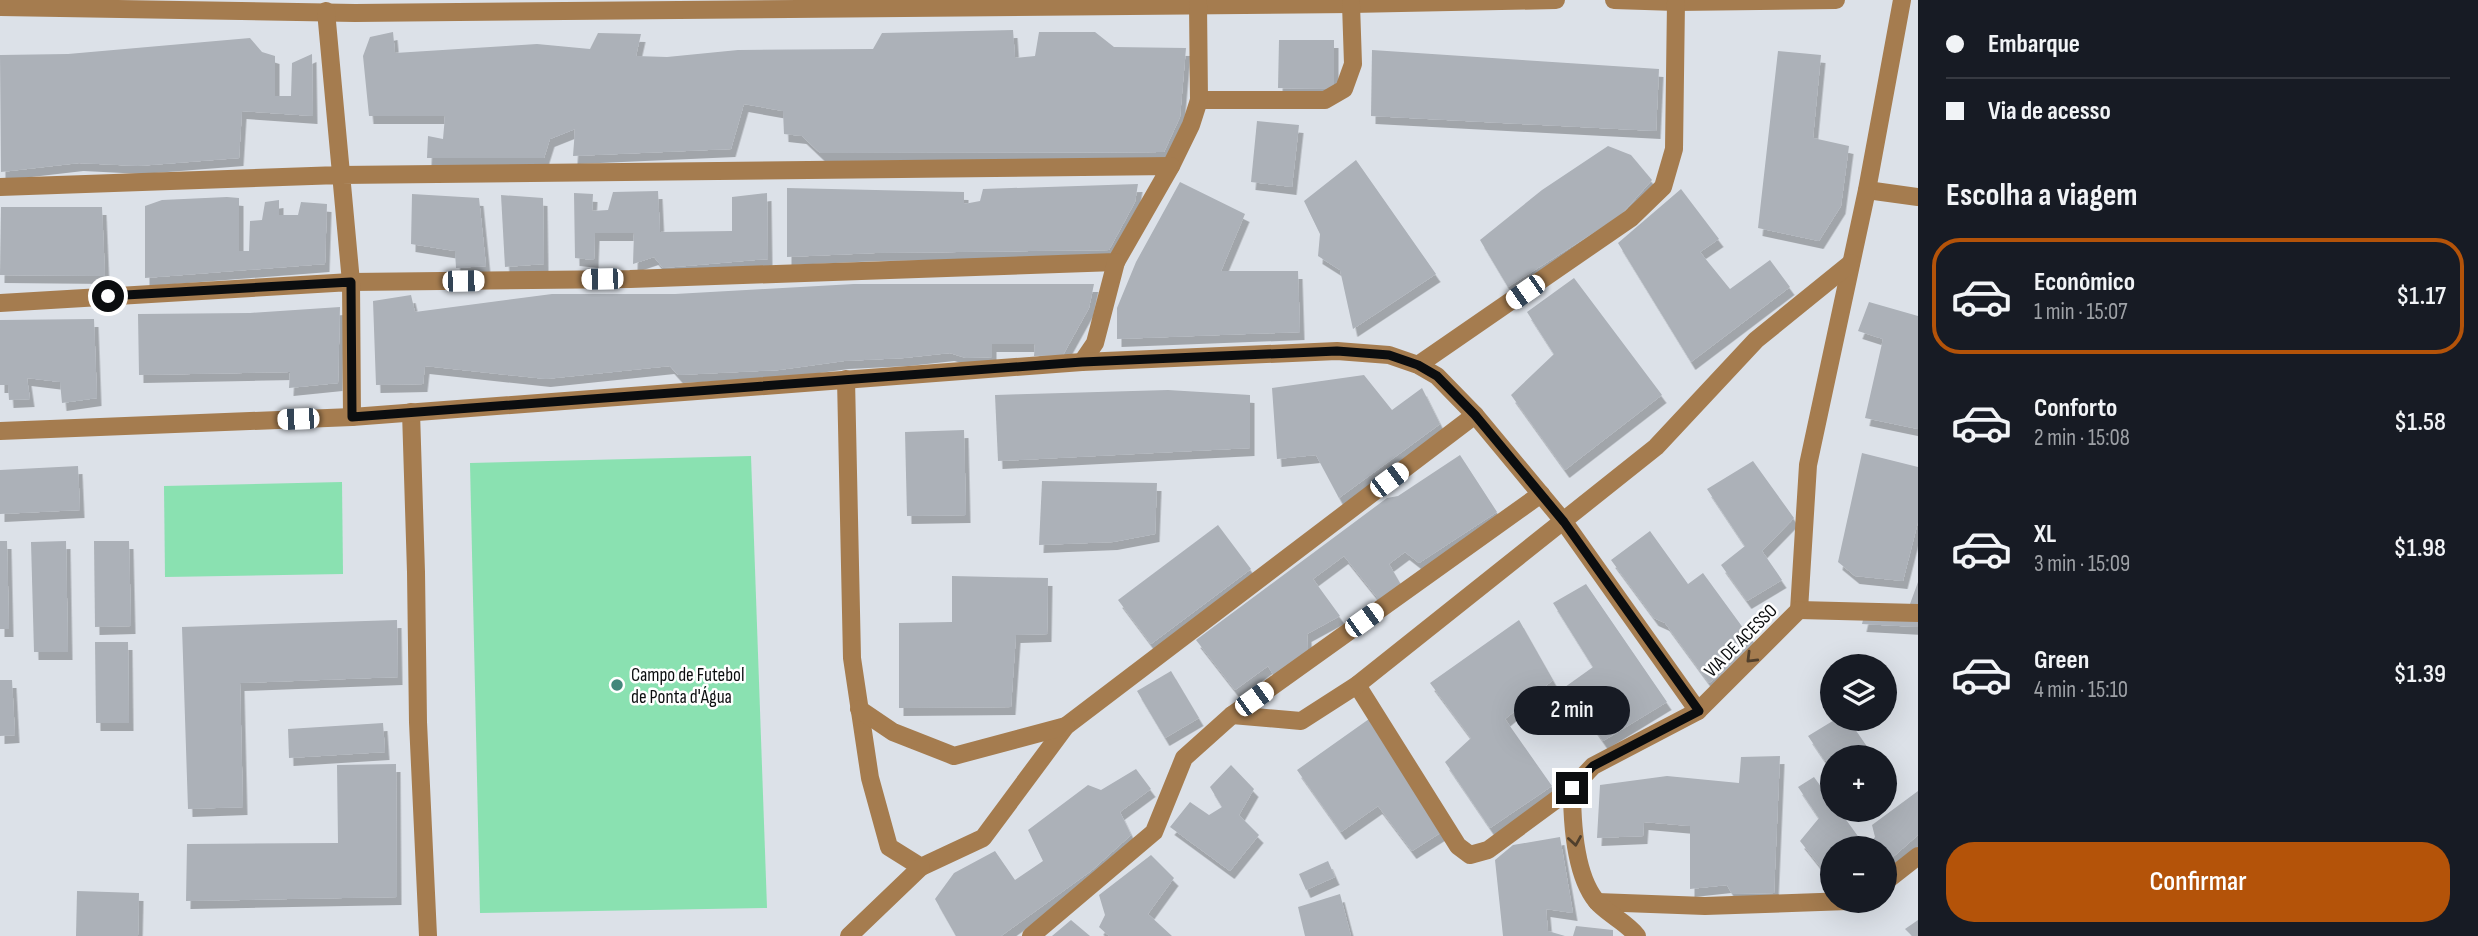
<!DOCTYPE html>
<html lang="pt">
<head>
<meta charset="utf-8">
<style>
  body { margin:0; font-family:"Sofia Sans Condensed",sans-serif; background:#242831; color:#f1f3f6; height:100vh; display:flex; flex-direction:column; font-size:26px; white-space:nowrap }
  * { box-sizing:border-box; margin:0 }
  p { font-size:23px; color:#9ea1a6 }
  .icon { flex:none; width:38px; height:38px; fill:none; stroke:currentColor; stroke-width:2; stroke-linecap:round; stroke-linejoin:round }
  .map { position:relative; flex:1; overflow:hidden }
  .side { display:flex; flex-direction:column; background:#171b24; width:560px }
  .side>* { flex:none }
  .top-card { display:grid; align-content:center; height:154px; padding:0 28px; background:#171b24 }
  .fabs { position:absolute; left:1820px; top:654px; display:grid; gap:14px }
  .fabs a { display:grid; place-items:center; width:77px; height:77px; border-radius:50%; background:#171b24; box-shadow:0 7px 28px #0002; font-size:35px }
  .end { position:absolute; width:32px; height:32px; margin:-16px; border:9px solid #0b0d0f; background:#fff; box-shadow:0 0 0 4px #fff }
  .from { border-radius:50% }
  .bubble { position:absolute; height:49px; border-radius:24px; background:#171b24; box-shadow:0 7px 28px #0002; font-size:23px; font-weight:600; line-height:49px; text-align:center }
  .car { position:absolute; width:21px; height:42px; margin:-21px -10px; border-radius:9px; box-shadow:0 0 5px 2px #0007; background:linear-gradient(#fff 24%,#345 0 40%,#fff 0 76%,#345 0 86%,#fff 0) }
  .top-card b { display:flex; align-items:center; gap:24px; height:66px; font-size:26px }
  .top-card b+b { border-top:2px solid #363941 }
  .top-card i { width:18px; height:18px; background:#f1f3f6 }
  ul { padding:0; list-style:none }
  li { display:flex; align-items:center; gap:21px; height:116px; margin:0 14px 10px; padding:0 14px; border:4px solid transparent; border-radius:28px }
  li div { flex:1 }
  li b { display:block; font-size:26px }
  li em { font-style:normal; font-weight:600 }
  li.current { border-color:#b45309 }
  li>.icon { width:63px; height:63px; stroke-width:1.5 }
  h2 { padding:0 28px; font-size:32px; line-height:84px }
  .primary-button { display:flex; gap:14px; margin-top:auto; padding:14px 28px }
  .primary-button a { flex:1; height:80px; border-radius:28px; background:#b45309; color:#fff; font-size:28px; font-weight:600; line-height:80px; text-align:center }
  main { display:flex; flex:1; min-height:0 }
  .map>svg:first-child { display:block }
  .green { fill:#8ae1b1 }
  .building { fill:#acb1b8; filter:url(#shadow) }
  .lines { fill:none; stroke-linecap:round; stroke-linejoin:round }
  .minor { stroke:#a57c4f; stroke-width:18 }
  .oneway { stroke:#503f2c }
  .route { stroke:#0b0d0f; stroke-width:9 }
  .poi-dot { fill:#43877b; stroke:#fff; stroke-width:2.5 }
  .labels { text-anchor:middle; stroke-width:5; stroke-linejoin:round; paint-order:stroke }
  .street-label { font-size:19px; fill:#0b0d0f; stroke:#fff }
  .poi-label { font-size:19px; fill:#0b0d0f; stroke:#fff; text-anchor:start }
</style>
</head>
<body>
<main>
<div class="map">
<svg width="1918" height="936" viewBox="0 0 1918 936">
  <defs>
    <filter id="shadow"><feDropShadow dx="4.5" dy="8" stdDeviation="0" flood-color="#0004"/></filter>
  </defs>
  <rect width="100%" height="100%" fill="#dce1e8"/>
  <!-- green -->
  <g class="green">
    <polygon points="751,456 767,908 480,913 470,463"/>
    <polygon points="342,482 343,574 165,577 164,486"/>
  </g>
  <!-- building -->
  <g class="building">
    <polygon points="1013,30 1015,58 1035,56 1039,32 1095,32 1114,47 1186,48 1180,117 1164,152 820,153 802,136 784,134 783,111 744,104 731,149 573,156 575,129 550,139 544,158 427,158 428,136 443,139 445,116 369,116 363,56 370,37 393,32 395,53 537,44 590,49 598,33 641,34 636,56 667,57 738,50 873,49 882,33"/>
    <polygon points="250,38 262,52 275,56 275,96 291,96 292,63 312,54 313,116 242,111 239,158 138,166 79,163 1,172 0,55 68,54"/>
    <polygon points="1279,40 1334,40 1334,89 1278,88"/>
    <polygon points="1372,50 1659,69 1656,131 1371,116"/>
    <polygon points="1778,51 1821,55 1813,138 1849,146 1841,206 1819,241 1758,228"/>
    <polygon points="1257,121 1299,125 1292,187 1251,182"/>
    <polygon points="1608,146 1631,155 1652,180 1620,216 1508,287 1480,240 1542,190"/>
    <polygon points="1356,160 1436,274 1353,329 1340,270 1318,256 1320,234 1304,201"/>
    <polygon points="1180,182 1245,214 1221,271 1298,271 1300,332 1117,339 1117,308 1136,262"/>
    <polygon points="1138,184 1135,202 1109,250 875,253 787,257 787,188 964,192 964,204 980,201 983,189"/>
    <polygon points="1681,189 1719,239 1700,252 1730,289 1770,260 1790,287 1691,362 1618,243"/>
    <polygon points="658,191 660,232 732,231 732,197 767,193 768,259 663,268 654,257 633,264 634,233 595,233 594,260 575,258 574,193 593,194 592,211 608,210 613,192"/>
    <polygon points="412,194 479,198 486,266 456,268 455,251 411,244"/>
    <polygon points="501,195 543,198 544,264 505,267"/>
    <polygon points="227,197 239,198 239,251 249,251 250,221 262,220 265,202 279,200 279,215 298,215 301,202 327,204 325,264 145,278 145,206 162,200"/>
    <polygon points="1,207 102,207 105,276 0,275"/>
    <polygon points="1574,278 1662,395 1565,470 1511,395 1554,354 1527,312"/>
    <polygon points="854,284 1094,284 1089,308 1063,355 1034,356 1035,344 992,344 992,357 966,358 950,353 904,358 844,361 779,370 678,375 670,366 546,379 425,366 423,384 376,385 373,301 411,295 415,312 552,294 675,294"/>
    <polygon points="1869,302 1918,316 1918,429 1865,418 1883,339 1858,331"/>
    <polygon points="340,307 338,383 289,388 290,372 139,375 138,314 250,313"/>
    <polygon points="94,319 97,398 62,403 60,382 27,378 30,399 9,400 8,385 0,385 0,320"/>
    <polygon points="1364,375 1392,410 1422,388 1440,424 1339,498 1316,455 1277,459 1272,388"/>
    <polygon points="1168,390 1250,395 1250,448 998,461 995,395"/>
    <polygon points="964,430 966,515 907,516 905,432"/>
    <polygon points="1862,453 1918,467 1918,522 1903,581 1855,576 1838,562"/>
    <polygon points="1460,455 1497,512 1419,563 1405,552 1389,564 1404,590 1380,601 1344,556 1313,579 1340,616 1307,634 1308,650 1275,678 1268,666 1235,690 1196,640 1387,498 1398,496"/>
    <polygon points="1753,461 1794,518 1762,551 1782,580 1747,601 1721,565 1745,546 1707,489"/>
    <polygon points="78,466 80,510 0,514 0,470"/>
    <polygon points="1042,481 1157,483 1155,534 1113,542 1039,545"/>
    <polygon points="1218,525 1251,569 1151,644 1118,600"/>
    <polygon points="1650,531 1688,584 1703,573 1757,647 1709,683 1665,623 1654,618 1611,560"/>
    <polygon points="0,541 7,541 9,629 0,629"/>
    <polygon points="66,541 68,652 34,652 31,542"/>
    <polygon points="94,541 129,541 131,626 95,627"/>
    <polygon points="952,576 1048,578 1047,634 1016,635 1011,707 899,708 899,623 952,622"/>
    <polygon points="1918,582 1918,627 1862,624 1866,607 1910,604"/>
    <polygon points="1586,584 1667,702 1603,741 1565,687 1593,667 1553,603"/>
    <polygon points="397,620 398,677 240,683 243,807 188,809 182,627"/>
    <polygon points="1519,620 1553,680 1505,719 1552,786 1490,828 1445,762 1471,738 1430,683"/>
    <polygon points="95,642 128,642 129,723 96,723"/>
    <polygon points="1171,671 1199,718 1165,738 1137,691"/>
    <polygon points="0,680 12,680 15,735 0,736"/>
    <polygon points="1369,719 1445,830 1412,851 1378,806 1341,832 1297,770"/>
    <polygon points="1836,719 1848,719 1868,748 1857,757 1849,748 1825,761 1808,736"/>
    <polygon points="383,723 385,752 289,758 288,729"/>
    <polygon points="1780,756 1774,893 1732,894 1727,885 1690,889 1690,826 1644,822 1643,836 1597,838 1600,785 1667,776 1739,783 1741,757"/>
    <polygon points="396,764 397,897 186,901 187,844 338,843 337,765"/>
    <polygon points="1231,765 1254,789 1239,815 1259,835 1230,871 1170,827 1190,802 1209,815 1222,807 1210,787"/>
    <polygon points="1136,769 1151,789 1120,812 1131,835 1091,871 1001,936 956,936 935,899 954,873 995,851 1015,880 1043,861 1028,830 1088,785 1101,790"/>
    <polygon points="1814,777 1832,802 1832,810 1839,810 1860,839 1849,849 1832,849 1832,862 1823,870 1800,841 1819,818 1798,787"/>
    <polygon points="1918,791 1918,835 1885,864 1885,849 1869,849 1867,847 1875,837 1872,825"/>
    <polygon points="1560,837 1573,913 1546,909 1548,931 1565,936 1503,936 1495,860 1513,845"/>
    <polygon points="1151,855 1174,878 1148,914 1172,936 1109,936 1099,927 1105,915 1099,895"/>
    <polygon points="1328,861 1335,877 1306,890 1299,874"/>
    <polygon points="77,891 139,893 138,936 76,936"/>
    <polygon points="1340,894 1351,936 1305,936 1298,907"/>
    <polygon points="1071,920 1090,936 1052,936"/>
    <polygon points="1918,920 1918,936 1912,936 1905,929"/>
    <polygon points="1576,926 1613,930 1613,936 1573,936"/>
  </g>
  <g class="lines">
    <!-- minor -->
    <g class="minor">
      <polyline points="1614,0 1676,2 1836,0"/>
      <polyline points="0,7 355,13 1351,4 1556,0"/>
      <polyline points="1199,100 1325,100 1344,89 1353,64 1351,4"/>
      <polyline points="1171,166 1191,125 1199,100 1198,4"/>
      <polyline points="0,187 340,175 1171,166 1116,262 630,279 351,282 326,11"/>
      <polyline points="1867,190 1918,197"/>
      <polyline points="0,303 351,282 352,417"/>
      <polyline points="1082,362 1095,343 1116,262"/>
      <polyline points="1418,365 1631,218 1663,187 1674,149 1676,2"/>
      <polyline points="846,379 852,658 870,778 889,847 921,867 983,838 1066,726 1475,415"/>
      <polyline points="411,412 416,572 418,722 428,936"/>
      <polyline points="0,431 352,417 1082,362 1337,351 1389,355 1418,365 1437,376 1475,415 1564,522 1698,711"/>
      <polyline points="1799,610 1808,465 1867,190 1902,0"/>
      <polyline points="1799,610 1918,613"/>
      <polyline points="1357,685 1458,846 1470,855 1488,850 1572,788"/>
      <polyline points="859,709 893,732 954,756 1066,726"/>
      <polyline points="1232,715 1301,721 1357,685 1656,447 1756,340 1851,263"/>
      <polyline points="1885,882 1918,856"/>
      <polyline points="1597,902 1705,906 1848,901"/>
      <polyline points="849,936 921,867"/>
      <polyline points="1031,936 1154,832 1184,758 1232,715 1541,494"/>
      <path d="M1637,936c-10,-13 -26,-20 -38,-32 -24,-25 -27,-83 -27,-116l21,-22 105,-55 101,-101"/>
    </g>
  </g>
  <!-- one-way arrows -->
  <defs><path id="oneway-chevron" d="M-2-3.5L2.5 0L-2 3.5" fill="none" stroke-width="1.6" stroke-linecap="round" stroke-linejoin="round" transform="scale(1.75)"/></defs>
  <g class="oneway">
    <use href="#oneway-chevron" transform="translate(1751 658) rotate(135)"/>
    <use href="#oneway-chevron" transform="translate(1575 841) rotate(81)"/>
  </g>
  <g class="lines">
    <!-- route -->
    <polyline class="route" points="108,296 351,282 352,417 1082,362 1337,351 1389,355 1418,365 1437,376 1475,415 1564,522 1699,711 1593,766 1572,788"/>
  </g>
  <!-- markers -->
  <circle class="poi-dot" cx="617" cy="685" r="7"/>
  <g class="labels">
    <!-- street labels -->
    <g class="street-label">
      <text transform="translate(1740 640) rotate(-45)" y="7">VIA DE ACESSO</text>
    </g>
    <!-- poi labels -->
    <g class="poi-label">
      <text x="631" y="681">Campo de Futebol<tspan x="631" dy="22">de Ponta d'Água</tspan></text>
    </g>
  </g>
</svg>
<div class="fabs">
<a><svg class="icon" aria-label="layers" viewBox="0 0 24 24"><path d="M12 4l9 5-9 5-9-5zM3 14l9 5 9-5"/></svg></a>
<a>+</a>
<a>−</a>
</div>
<i class="end from" style="left:108px;top:296px"></i>
<i class="end" style="left:1572px;top:788px"></i>
<div class="bubble" style="left:1514px;top:686px;width:116px">2 min</div>
<i class="car" style="left:602px;top:279px;rotate:269deg"></i>
<i class="car" style="left:463px;top:281px;rotate:89deg"></i>
<i class="car" style="left:1525px;top:292px;rotate:235deg"></i>
<i class="car" style="left:298px;top:419px;rotate:268deg"></i>
<i class="car" style="left:1389px;top:480px;rotate:53deg"></i>
<i class="car" style="left:1364px;top:620px;rotate:54deg"></i>
<i class="car" style="left:1254px;top:699px;rotate:54deg"></i>
</div>
<section class="side">
<div class="top-card">
<b><i class="from"></i>Embarque</b>
<b><i></i>Via de acesso</b>
</div>
<h2>Escolha a viagem</h2>
<ul>
<li class="current"><svg class="icon" aria-label="car" viewBox="0 0 24 24"><path d="M5 17H2v-5l4-1 3-4h7l3 4 3 1v5h-3M9 17h6M6 11h13"/><circle cx="7" cy="17" r="2"/><circle cx="17" cy="17" r="2"/></svg><div><b>Econômico</b><p>1 min · 15:07</p></div><em>$1.17</em></li>
<li><svg class="icon" aria-label="car" viewBox="0 0 24 24"><path d="M5 17H2v-5l4-1 3-4h7l3 4 3 1v5h-3M9 17h6M6 11h13"/><circle cx="7" cy="17" r="2"/><circle cx="17" cy="17" r="2"/></svg><div><b>Conforto</b><p>2 min · 15:08</p></div><em>$1.58</em></li>
<li><svg class="icon" aria-label="car" viewBox="0 0 24 24"><path d="M5 17H2v-5l4-1 3-4h7l3 4 3 1v5h-3M9 17h6M6 11h13"/><circle cx="7" cy="17" r="2"/><circle cx="17" cy="17" r="2"/></svg><div><b>XL</b><p>3 min · 15:09</p></div><em>$1.98</em></li>
<li><svg class="icon" aria-label="car" viewBox="0 0 24 24"><path d="M5 17H2v-5l4-1 3-4h7l3 4 3 1v5h-3M9 17h6M6 11h13"/><circle cx="7" cy="17" r="2"/><circle cx="17" cy="17" r="2"/></svg><div><b>Green</b><p>4 min · 15:10</p></div><em>$1.39</em></li>
</ul>
<div class="primary-button"><a>Confirmar</a></div>
</section>
</main>
</body>
</html>
